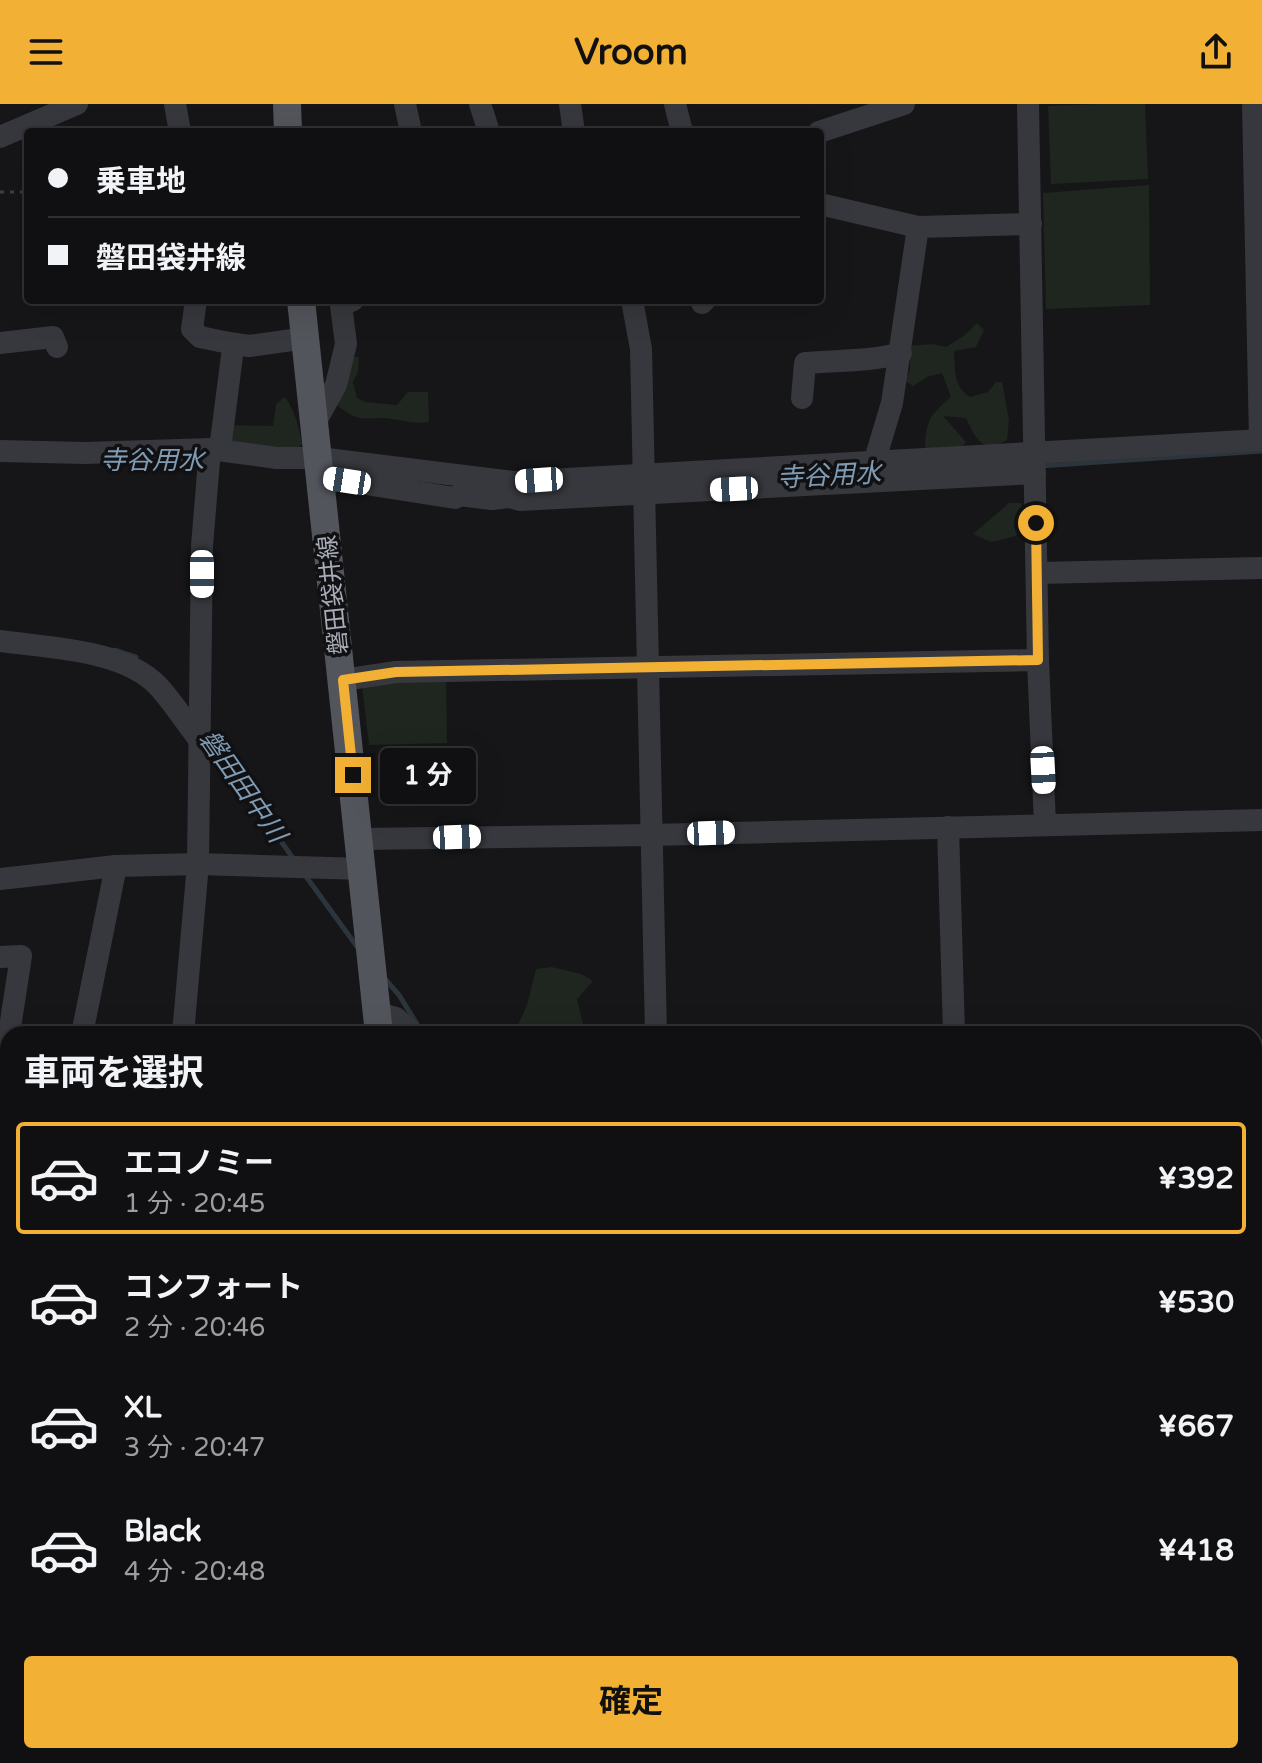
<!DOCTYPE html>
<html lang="ja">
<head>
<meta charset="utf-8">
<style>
  body { margin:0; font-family:"Varela Round","Noto Sans JP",sans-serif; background:#1e1e20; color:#f1f3f6; height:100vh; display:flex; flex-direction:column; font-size:30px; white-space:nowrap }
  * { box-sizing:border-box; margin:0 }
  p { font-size:26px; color:#9c9d9f }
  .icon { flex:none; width:44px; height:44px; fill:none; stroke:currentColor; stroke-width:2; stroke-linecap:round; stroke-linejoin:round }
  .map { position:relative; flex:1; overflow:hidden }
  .details { position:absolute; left:0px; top:922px; width:1262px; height:738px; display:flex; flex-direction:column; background:#101012; border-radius:24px 24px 0 0; box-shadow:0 8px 32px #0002,0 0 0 2px #303032 }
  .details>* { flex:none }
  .hud { position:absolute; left:24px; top:24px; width:800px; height:176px; border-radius:8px; box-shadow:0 8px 32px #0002,0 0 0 2px #303032; display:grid; align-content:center; height:176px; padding:0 24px; background:#101012 }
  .end { position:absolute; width:36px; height:36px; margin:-18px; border:10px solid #f2b134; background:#111; box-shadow:0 0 0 4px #111 }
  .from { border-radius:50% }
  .bubble { position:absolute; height:56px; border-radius:8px; background:#101012; box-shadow:0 8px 32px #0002,0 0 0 2px #303032; font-size:26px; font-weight:700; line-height:56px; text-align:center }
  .car { position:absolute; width:24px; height:48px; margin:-24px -12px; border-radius:10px; box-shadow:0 0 6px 2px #0007; background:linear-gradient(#fff 24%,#345 0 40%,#fff 0 76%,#345 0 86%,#fff 0) }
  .hud b { display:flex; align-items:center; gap:28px; height:76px; font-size:30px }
  .hud b+b { border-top:2px solid #303032 }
  .hud i { width:20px; height:20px; background:#f1f3f6 }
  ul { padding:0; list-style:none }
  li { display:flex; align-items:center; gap:24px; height:112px; margin:0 16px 12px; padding:0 8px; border:4px solid transparent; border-radius:8px }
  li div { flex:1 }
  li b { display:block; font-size:30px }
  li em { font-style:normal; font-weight:700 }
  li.selected { border-color:#f2b134 }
  li>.icon { width:72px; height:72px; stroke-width:1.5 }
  h2 { padding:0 24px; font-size:36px; line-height:96px }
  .primary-button { display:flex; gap:16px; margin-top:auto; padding:16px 24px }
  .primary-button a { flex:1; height:92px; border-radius:8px; background:#f2b134; color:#111; font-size:32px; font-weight:700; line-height:92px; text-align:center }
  header { display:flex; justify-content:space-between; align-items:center; height:104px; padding:0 24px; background:#f2b134; color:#111; font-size:36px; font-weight:700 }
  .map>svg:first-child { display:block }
  .green { fill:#1e261f }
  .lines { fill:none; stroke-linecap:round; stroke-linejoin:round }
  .stream { stroke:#2c353c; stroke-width:5 }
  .river { stroke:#2c353c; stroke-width:28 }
  .path { stroke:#3d3f44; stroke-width:3; stroke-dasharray:4 6; stroke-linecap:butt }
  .minor { stroke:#37383d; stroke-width:22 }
  .major { stroke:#53555c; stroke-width:28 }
  .route { stroke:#f2b134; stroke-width:10 }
  .labels { text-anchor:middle; stroke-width:7; stroke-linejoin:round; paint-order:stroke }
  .street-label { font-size:24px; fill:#a8adb8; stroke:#111113 }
  .water-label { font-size:26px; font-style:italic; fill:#7f9bb3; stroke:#111113 }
</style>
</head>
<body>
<header><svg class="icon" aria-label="menu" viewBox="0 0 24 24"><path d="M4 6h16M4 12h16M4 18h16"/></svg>Vroom<svg class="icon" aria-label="share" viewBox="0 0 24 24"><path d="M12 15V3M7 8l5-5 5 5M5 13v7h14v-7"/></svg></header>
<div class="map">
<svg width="1262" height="1659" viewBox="0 0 1262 1659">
  <rect width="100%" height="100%" fill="#161618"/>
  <!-- green -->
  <g class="green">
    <polygon points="1098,0 1145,0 1148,75 1051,80 1048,2"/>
    <polygon points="1149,81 1150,201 1046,205 1043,89"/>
    <path d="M977,219l7,7 -8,17 -22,4c1,17 -1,36 16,46l18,-5 8,-10h6l7,38 -2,20c-25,14 -31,-1 -41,-22l-23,-2 23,26 -6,7 -35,-1c1,-28 5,-33 26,-51l-9,-24 -15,4 -14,9 -8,-5 5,-12 -1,-23 24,-2 13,3 19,-12z"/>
    <path d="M351,253h8l-1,15 -5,10 4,16 8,4 32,3 11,-13h20l1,30c-14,2 -23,-1 -37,-3 -25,-4 -29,7 -54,-13v-13z"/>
    <path d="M285,293c10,14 14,30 17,47l-6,7 -67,-10 -6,-16 50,1 3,-22z"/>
    <polygon points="1009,399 1021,399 1025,413 1016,432 991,438 973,430"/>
    <polygon points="446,567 447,639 369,641 361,573"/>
    <polygon points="552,863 581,870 593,877 577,895 584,924 557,930 514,930 527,901 536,865"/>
  </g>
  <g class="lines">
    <!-- stream -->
    <g class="stream">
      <polyline points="1040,362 1262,347"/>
      <polyline points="115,546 136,553"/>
      <polyline points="208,634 295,757"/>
      <polyline points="305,771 358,844"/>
      <polyline points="386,876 399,891 417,920"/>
      <polyline points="0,1239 8,1248"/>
      <polyline points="1055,1652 1061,1659"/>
    </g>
    <!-- river -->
    <g class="river">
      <polyline points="0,1588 8,1588"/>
      <polyline points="315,1652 323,1659"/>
    </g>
    <!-- path -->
    <polyline class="path" points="0,88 28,88"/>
    <!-- minor -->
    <g class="minor">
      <polyline points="175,0 180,28"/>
      <polyline points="405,0 411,28"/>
      <polyline points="480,0 489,28"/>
      <polyline points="570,0 574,28"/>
      <polyline points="675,0 682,28"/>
      <polyline points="1028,0 1038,556 1045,721"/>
      <polyline points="1253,0 1260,336"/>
      <polyline points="819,28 904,0"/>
      <polyline points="0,33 77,0"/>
      <polyline points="820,100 918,123 1031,120"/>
      <polyline points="196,196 192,225 200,233 229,239 233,244 220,345"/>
      <polyline points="632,196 641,245 656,930"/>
      <polyline points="702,199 705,196"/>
      <polyline points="0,239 53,233 57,243"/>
      <polyline points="229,239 249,242 306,234"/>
      <path d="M802,294l3,-35c32,-3 65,-1 96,-10"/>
      <polyline points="315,319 336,281 346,240 341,201 353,196"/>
      <polyline points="0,347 85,349 210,345 277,354 319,354 513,378 1262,336"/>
      <polyline points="874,359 892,299 918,123"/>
      <polyline points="321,373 455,394 459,391 492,395 510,393 520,396 1035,369"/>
      <polyline points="1038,469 1262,464"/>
      <path d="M0,537c49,7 124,8 159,46 15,17 28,37 42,55"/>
      <polyline points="343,576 396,568 1038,556"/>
      <polyline points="948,723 954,930"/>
      <polyline points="359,735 651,731 1262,716"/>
      <polyline points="0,775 116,762 198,760 363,765"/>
      <polyline points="0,853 21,852 9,930"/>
      <polyline points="376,908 396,914 413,930"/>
      <polyline points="82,930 116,762"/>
      <polyline points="183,930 198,760 202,442 210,345"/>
      <polyline points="0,960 8,937"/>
      <polyline points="1254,961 1262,961"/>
      <polyline points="0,1039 8,1039"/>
      <polyline points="1254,1147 1262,1147"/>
      <polyline points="0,1261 8,1270"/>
      <polyline points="1254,1332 1262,1332"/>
      <polyline points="1254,1525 1262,1527"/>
      <polyline points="0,1561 8,1561"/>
      <polyline points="0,1606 8,1606"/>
      <polyline points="118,1652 119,1659"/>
      <polyline points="282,1652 290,1659"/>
      <polyline points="343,1652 352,1659"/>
      <polyline points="1038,1652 1044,1659"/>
      <polyline points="559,1659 560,1652"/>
      <polyline points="672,1659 673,1652"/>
      <polyline points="953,1659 954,1652"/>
    </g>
    <!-- major -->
    <g class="major">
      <polyline points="287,0 288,28"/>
      <polyline points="301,196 379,930"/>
      <polyline points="452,1652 452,1659"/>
    </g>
  </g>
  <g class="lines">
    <!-- route -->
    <polyline class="route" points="353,671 343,576 396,568 1038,556 1036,419"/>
  </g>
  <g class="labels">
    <!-- street labels -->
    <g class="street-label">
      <text transform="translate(333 491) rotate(-96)" y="8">磐田袋井線</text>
    </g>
    <!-- water labels -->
    <g class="water-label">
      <text x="152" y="365">寺谷用水</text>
      <text transform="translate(829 371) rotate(-3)" y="9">寺谷用水</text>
      <text transform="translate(243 682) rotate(55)" y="9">磐田田中川</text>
    </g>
  </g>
</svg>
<i class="end from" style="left:1036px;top:419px"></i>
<i class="end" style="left:353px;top:671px"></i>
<div class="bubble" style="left:380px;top:644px;width:96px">1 分</div>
<i class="car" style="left:539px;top:376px;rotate:266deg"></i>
<i class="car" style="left:347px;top:377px;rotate:279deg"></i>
<i class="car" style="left:734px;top:385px;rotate:267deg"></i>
<i class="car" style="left:202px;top:470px;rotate:180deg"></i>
<i class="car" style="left:1043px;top:666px;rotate:177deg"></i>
<i class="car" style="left:711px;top:729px;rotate:88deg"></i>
<i class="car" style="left:457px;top:733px;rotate:88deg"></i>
<div class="hud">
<b><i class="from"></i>乗車地</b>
<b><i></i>磐田袋井線</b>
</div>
<section class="details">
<h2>車両を選択</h2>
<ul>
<li class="selected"><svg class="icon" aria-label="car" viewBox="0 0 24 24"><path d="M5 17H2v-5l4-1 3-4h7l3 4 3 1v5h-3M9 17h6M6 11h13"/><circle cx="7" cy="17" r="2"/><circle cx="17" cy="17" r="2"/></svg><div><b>エコノミー</b><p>1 分 · 20:45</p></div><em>¥392</em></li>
<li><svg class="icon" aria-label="car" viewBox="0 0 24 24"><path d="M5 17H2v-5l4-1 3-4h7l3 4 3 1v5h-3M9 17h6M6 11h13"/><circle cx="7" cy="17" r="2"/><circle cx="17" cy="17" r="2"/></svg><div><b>コンフォート</b><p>2 分 · 20:46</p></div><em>¥530</em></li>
<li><svg class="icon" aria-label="car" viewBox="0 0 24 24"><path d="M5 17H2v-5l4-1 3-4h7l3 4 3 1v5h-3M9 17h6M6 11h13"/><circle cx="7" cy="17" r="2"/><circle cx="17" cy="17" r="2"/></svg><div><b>XL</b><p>3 分 · 20:47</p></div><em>¥667</em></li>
<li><svg class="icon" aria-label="car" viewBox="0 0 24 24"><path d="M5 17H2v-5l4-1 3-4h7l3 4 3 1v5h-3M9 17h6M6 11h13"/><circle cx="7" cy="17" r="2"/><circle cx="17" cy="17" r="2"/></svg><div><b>Black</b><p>4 分 · 20:48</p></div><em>¥418</em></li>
</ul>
<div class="primary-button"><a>確定</a></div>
</section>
</div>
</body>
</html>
